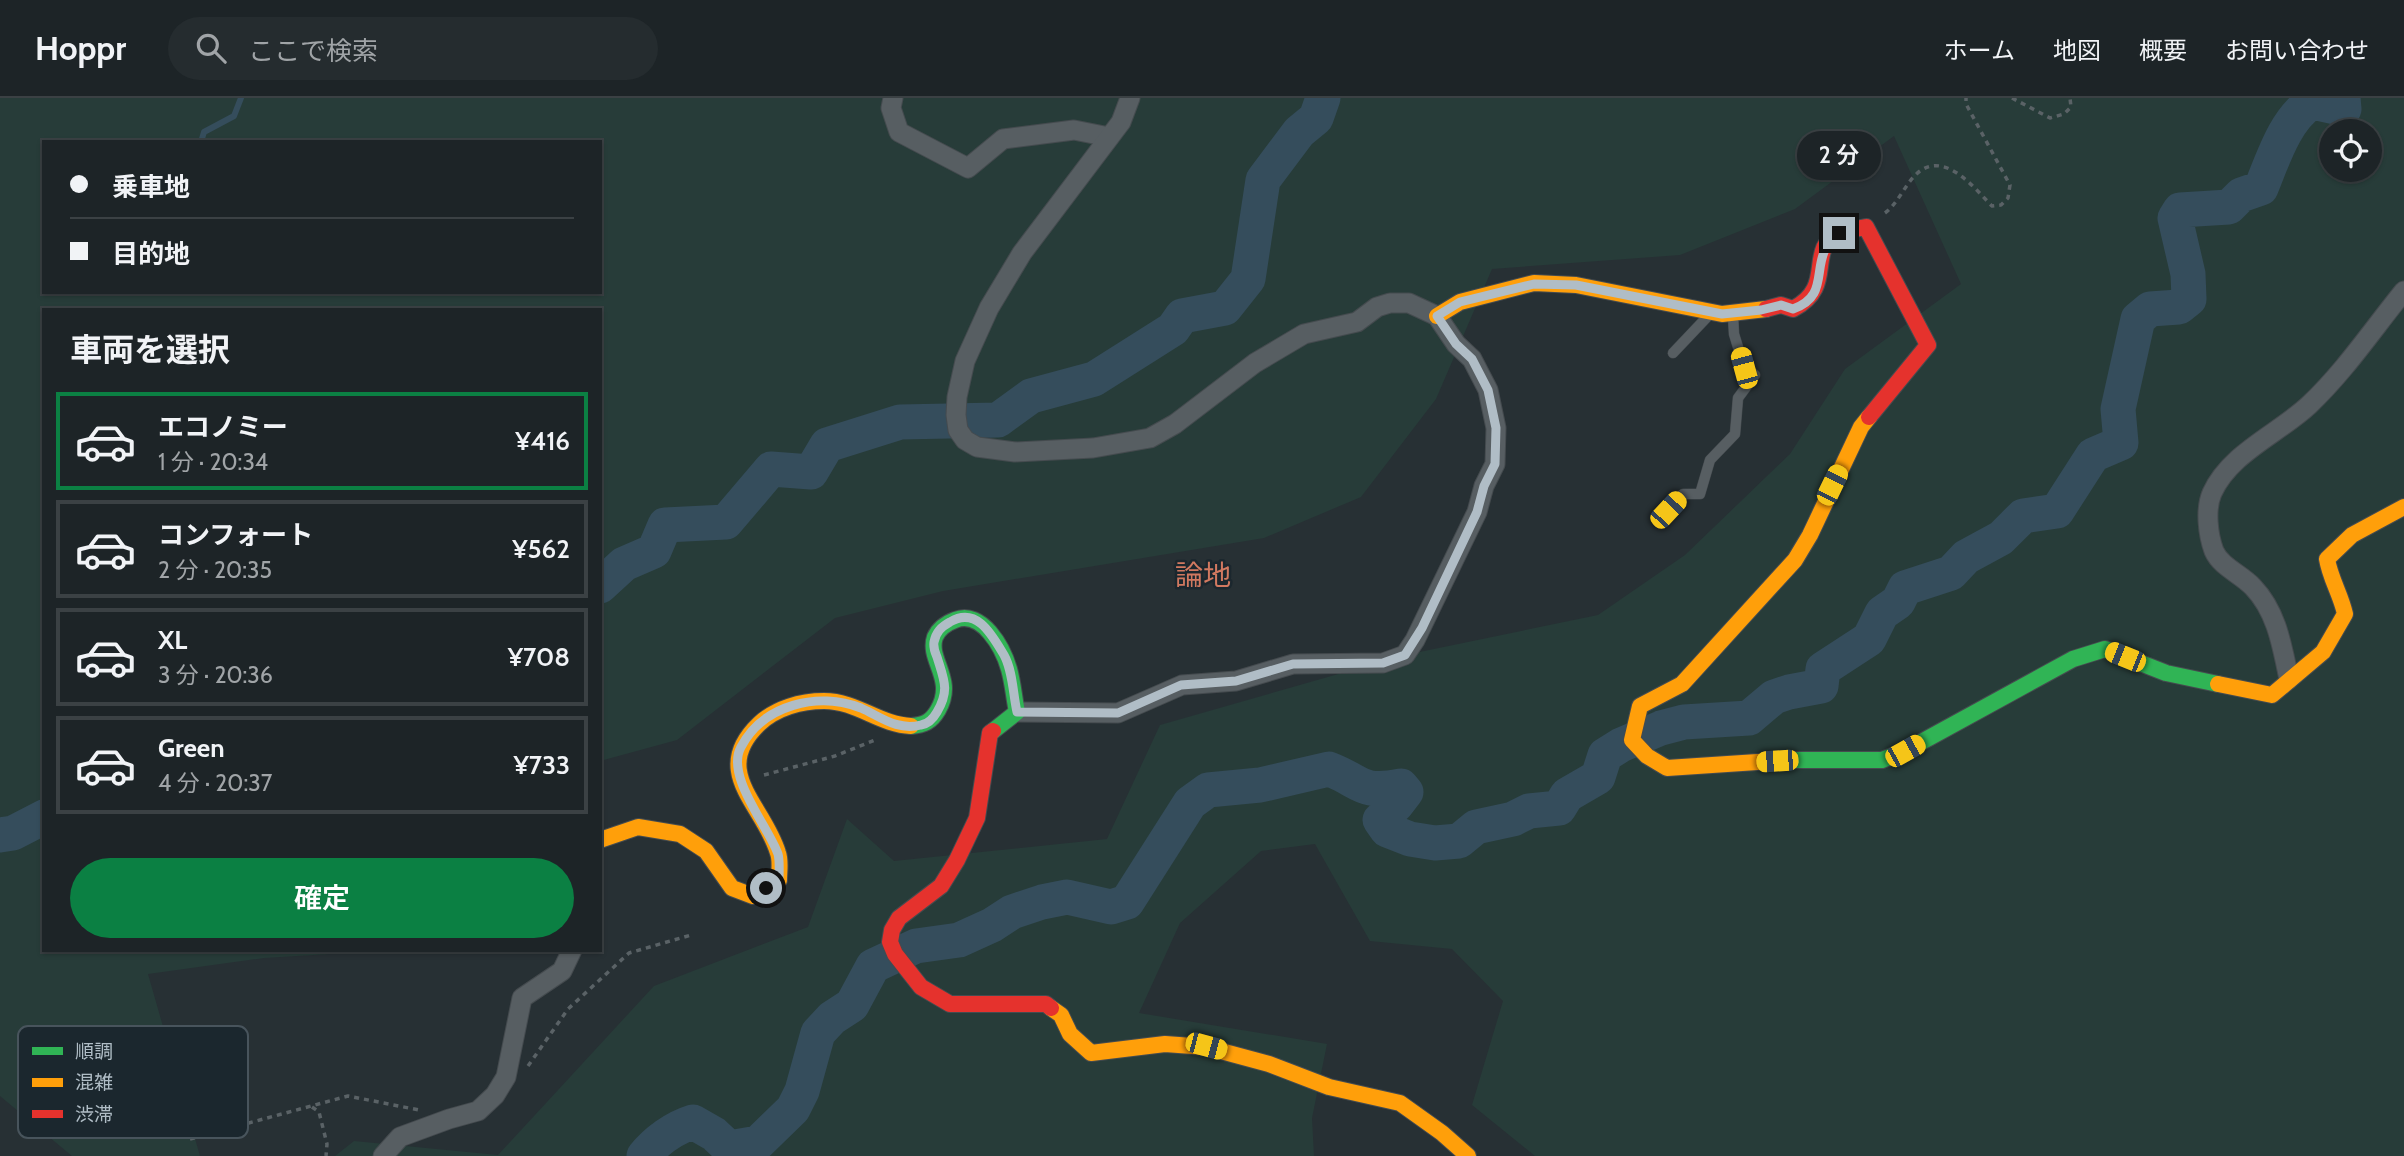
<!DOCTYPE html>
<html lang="ja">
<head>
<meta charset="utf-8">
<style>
  body { margin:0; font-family:Cabin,"Noto Sans JP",sans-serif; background:#252c2f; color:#f1f3f6; height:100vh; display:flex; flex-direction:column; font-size:26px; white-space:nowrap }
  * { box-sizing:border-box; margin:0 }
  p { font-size:23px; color:#a0a4a7 }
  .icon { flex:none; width:38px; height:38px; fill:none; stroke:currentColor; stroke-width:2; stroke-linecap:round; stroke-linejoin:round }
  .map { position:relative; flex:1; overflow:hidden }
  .drawer { position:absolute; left:42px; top:210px; width:560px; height:644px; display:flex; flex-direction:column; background:#1d2427; border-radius:0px; box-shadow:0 2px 5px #0004,0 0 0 2px #3b4144 }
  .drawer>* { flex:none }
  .hud { position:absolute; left:42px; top:42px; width:560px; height:154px; border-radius:0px; box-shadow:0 2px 5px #0004,0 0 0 2px #3b4144; display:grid; align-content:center; height:154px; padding:0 28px; background:#1d2427 }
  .tools { position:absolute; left:2319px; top:21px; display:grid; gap:14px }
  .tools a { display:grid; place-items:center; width:63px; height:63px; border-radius:50%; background:#1d2427; box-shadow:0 2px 5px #0004,0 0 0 2px #3b4144; font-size:35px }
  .end { position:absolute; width:32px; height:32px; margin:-16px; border:9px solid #b0bdc6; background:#111; box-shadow:0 0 0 4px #111 }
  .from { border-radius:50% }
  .bubble { position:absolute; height:49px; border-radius:24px; background:#1d2427; box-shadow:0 2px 5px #0004,0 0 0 2px #3b4144; font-size:23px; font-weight:600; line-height:49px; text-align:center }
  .car { position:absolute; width:21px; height:42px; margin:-21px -10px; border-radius:9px; box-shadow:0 0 5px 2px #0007; background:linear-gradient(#f5c518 24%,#345 0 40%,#f5c518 0 76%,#345 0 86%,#f5c518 0) }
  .hud b { display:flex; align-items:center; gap:24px; height:66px; font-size:26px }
  .hud b+b { border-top:2px solid #3b4144 }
  .hud i { width:18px; height:18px; background:#f1f3f6 }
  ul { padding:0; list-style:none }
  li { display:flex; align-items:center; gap:21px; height:98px; margin:0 14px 10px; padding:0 14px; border:4px solid #3b4144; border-radius:0px }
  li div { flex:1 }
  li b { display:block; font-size:26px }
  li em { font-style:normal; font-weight:600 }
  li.active { border-color:#0b8043 }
  li>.icon { width:63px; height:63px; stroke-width:1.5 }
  h2 { padding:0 28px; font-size:32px; line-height:84px }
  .cta { display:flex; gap:14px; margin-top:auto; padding:14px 28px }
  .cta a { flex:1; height:80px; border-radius:42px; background:#0b8043; color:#fff; font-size:28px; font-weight:600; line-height:80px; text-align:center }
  header { display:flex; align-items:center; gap:42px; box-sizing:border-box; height:98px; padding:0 35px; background:#1d2427; border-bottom:2px solid #3b4144 }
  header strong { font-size:33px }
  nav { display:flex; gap:38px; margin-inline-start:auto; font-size:24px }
  .search { width:490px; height:63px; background:#252c2f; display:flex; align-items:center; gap:18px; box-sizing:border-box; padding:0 24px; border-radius:38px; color:#a0a4a7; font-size:26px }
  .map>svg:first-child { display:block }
  .green { fill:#273c39; fill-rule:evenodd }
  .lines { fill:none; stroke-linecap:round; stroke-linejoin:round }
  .stream { stroke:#354d5c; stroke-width:6 }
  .river { stroke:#354d5c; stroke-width:35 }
  .lane-casing { stroke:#454b4f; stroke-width:11 }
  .street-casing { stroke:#454b4f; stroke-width:21 }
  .fast-casing { stroke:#454b4f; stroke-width:18 }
  .slow-casing { stroke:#454b4f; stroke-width:18 }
  .jam-casing { stroke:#454b4f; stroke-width:18 }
  .path { stroke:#5a6266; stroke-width:3.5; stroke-dasharray:5 5; stroke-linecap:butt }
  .lane { stroke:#575e62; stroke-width:10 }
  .street { stroke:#575e62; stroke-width:19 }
  .fast { stroke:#30b455; stroke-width:16 }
  .slow { stroke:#ff9f0a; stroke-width:16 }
  .jam { stroke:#e5322d; stroke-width:16 }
  .route { stroke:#b0bdc6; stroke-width:9 }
  .labels { text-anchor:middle; stroke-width:5; stroke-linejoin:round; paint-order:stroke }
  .neighbourhood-label { font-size:28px; fill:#d17960; stroke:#1b272e }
  .key { fill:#1b272e; stroke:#48545c; stroke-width:2 }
  .key-label { font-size:19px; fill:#b0bdc6 }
</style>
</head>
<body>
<header>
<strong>Hoppr</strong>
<div class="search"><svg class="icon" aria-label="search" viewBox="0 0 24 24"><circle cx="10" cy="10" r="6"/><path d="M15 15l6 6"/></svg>ここで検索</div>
<nav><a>ホーム</a><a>地図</a><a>概要</a><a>お問い合わせ</a></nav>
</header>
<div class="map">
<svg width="2404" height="1058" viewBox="0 0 2404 1058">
  <rect width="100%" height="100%" fill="#273034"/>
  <!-- green -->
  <path class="green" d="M0,0h2404v1058h-869l-63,-51 31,-104 -51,-52 -82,-8 -55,-97 -54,7 -81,72 -41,90 188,31 -15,74 2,38h-979l19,-15 144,14 156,-169 154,-59 39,-108 47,42 213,-22 53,-114 245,-70 193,-40 87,-60 105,-101 55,-85 116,-85 -67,-148 -99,73 -115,46 -188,14 -56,130 -75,98 -97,41 -321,53 -108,27 -158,122 -77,21v-451h-556v640h288l-2,4 -66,4 -116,16 52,182h-128l-72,-60zM2331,33h39v39h-39zM44,44h556v150h-556z"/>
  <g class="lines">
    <!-- stream -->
    <polyline class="stream" points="201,44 204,34 234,18 241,0"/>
    <!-- river -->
    <g class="river">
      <polyline points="600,488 624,466 654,453 665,427 726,424 771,371 811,374 827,347 900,324 998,322 1031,298 1094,281 1173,231 1182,218 1225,210 1248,181 1263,82 1299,34 1316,20 1323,0"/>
      <polyline points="0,737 13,735 44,719"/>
      <path d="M644,1058c12,-15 30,-28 49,-34l21,12 15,14 29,-5 35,-34 9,-18 16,-58 14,-15 20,-13 21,-39 43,-20 43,-6 33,-15 20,-13 30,-10 25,-5 44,10 16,-5 63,-99 18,-13 52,-5 69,-16c34,13 30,25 72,17l5,6 -10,13 -16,15 7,10 23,9 25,4 24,-2 17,-14 37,-8 16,-8 30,-3 8,-13 31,-18 7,-22 16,-10 40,-17 23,-6 65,-4 25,-21 15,-5 32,-6 2,-17 46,-30 13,-26 16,-11 7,-14 46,-15 15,-16 35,-19 22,-22 34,-5 36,-56 28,-12 -3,-34 20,-90 12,-10 29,-2 10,-8 -1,-25 -13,-56 5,-8 49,-3 12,-12 20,-7c12,-29 24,-69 51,-86l32,7 -1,-11"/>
    </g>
    <defs>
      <g id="lane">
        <polyline points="1673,255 1709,217"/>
        <polyline points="1668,412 1683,396 1700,396 1710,362 1735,336 1738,300 1755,277 1744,269 1734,236 1733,218"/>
      </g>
      <g id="street">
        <polyline points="893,0 891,10 899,34 968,70 1003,41 1074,32 1109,39"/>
        <path d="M2289,581c-7,-33 -12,-67 -36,-92 -12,-13 -32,-20 -39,-36 -6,-16 -9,-42 -2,-58 18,-40 66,-59 97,-88 36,-34 64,-76 95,-114"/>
        <polyline points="1017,614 1118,615 1182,587 1236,583 1293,566 1383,565 1405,557 1415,542 1477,414 1484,388 1495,366 1496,330 1488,292 1472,261 1456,246 1437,218 1409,205 1390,205 1377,209 1357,224 1304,236 1255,265 1175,326 1150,340 1093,350 1015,354 977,349 965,342 958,332 956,317 957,299 965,263 989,210 1022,155 1121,24 1130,0"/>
        <polyline points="383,1058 400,1039 449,1021 478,1013 495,997 506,979 522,900 562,873 572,852"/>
      </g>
      <g id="fast">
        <path d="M911,628c13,-1 20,-4 27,-16 18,-31 -11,-50 -3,-73 4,-9 12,-14 20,-17 27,-11 48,28 54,49 4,14 5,29 8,43l-24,19"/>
        <polyline points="1786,662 1882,662 1905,653 2073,561 2105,551 2166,575 2218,586"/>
      </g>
      <g id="slow">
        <polyline points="1437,218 1460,204 1534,185 1576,187 1722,216 1766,211"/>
        <path d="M2218,586l54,11 51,-43 22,-38c-4,-19 -15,-36 -18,-55l25,-24 52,-28"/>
        <polyline points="1786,662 1667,670 1647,658 1632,642 1640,608 1682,586 1795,462 1810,437 1861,329 1869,319"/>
        <path d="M600,742l38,-13 42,7 26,17 26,37 21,8 26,-16c0,-9 2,-19 -1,-27 -14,-48 -69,-81 -19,-129 17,-16 42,-23 65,-23 33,0 56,24 87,25"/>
        <polyline points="1051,910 1061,917 1070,936 1091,955 1165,946 1206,949 1269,966 1329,989 1400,1005 1442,1035 1468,1058"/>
      </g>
      <g id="jam">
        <path d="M1766,211l15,-4 12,4c44,-23 12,-59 46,-76 8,-4 18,-4 27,-6l62,118 -59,72"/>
        <polyline points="993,633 990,635 977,720 957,762 941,788 899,820 892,832 890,844 895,856 921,889 950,906 1046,906 1051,910"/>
      </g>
    </defs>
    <!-- lane casing -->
    <use href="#lane" class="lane-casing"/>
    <!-- street casing -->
    <use href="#street" class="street-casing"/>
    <!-- fast casing -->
    <use href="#fast" class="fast-casing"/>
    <!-- slow casing -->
    <use href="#slow" class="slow-casing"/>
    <!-- jam casing -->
    <use href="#jam" class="jam-casing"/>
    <!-- path -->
    <g class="path">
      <polyline points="2012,0 2050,20 2064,16 2071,9 2070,0"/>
      <path d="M1885,115c14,-10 21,-32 35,-42 27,-19 55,18 72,35l9,-1 7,-7 2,-13 -44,-81v-6"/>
      <polyline points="764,677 835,658 875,642"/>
      <polyline points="528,968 568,911 629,855 691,837"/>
      <polyline points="312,1009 319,1014 327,1046 326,1058"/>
      <polyline points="190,1041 348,998 419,1012"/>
    </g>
    <!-- lane -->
    <use href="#lane" class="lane"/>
    <!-- street -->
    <use href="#street" class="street"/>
    <!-- fast -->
    <use href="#fast" class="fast"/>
    <!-- slow -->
    <use href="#slow" class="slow"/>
    <!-- jam -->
    <use href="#jam" class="jam"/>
  </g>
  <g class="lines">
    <!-- route -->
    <path class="route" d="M766,790l13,-8c0,-8 1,-19 -1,-26 -10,-28 -53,-78 -37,-107 22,-42 77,-56 120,-39 20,9 36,23 60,17 7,-1 12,-6 16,-13 13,-22 7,-32 0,-55 -2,-5 -4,-9 -3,-15 2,-10 7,-15 16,-20 27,-16 42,13 54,33 9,16 9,40 13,57l101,1 63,-28 55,-4 57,-17 90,-1 22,-8 17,-27 55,-116 7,-26 11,-22 1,-36 -8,-38 -16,-31 -16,-15 -19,-28 23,-14 74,-18 42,1 146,29 39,-4 20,-5 12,4c42,-15 12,-50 46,-76"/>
  </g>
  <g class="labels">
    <!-- neighbourhood labels -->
    <g class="neighbourhood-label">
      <text x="1203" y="487">論地</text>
    </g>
  </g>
  <!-- legend -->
  <rect x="18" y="928" width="230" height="112" rx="10" class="key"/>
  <rect x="32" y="949" width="31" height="8" fill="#30b455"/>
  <rect x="32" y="980" width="31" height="9" fill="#ff9f0a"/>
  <rect x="32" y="1012" width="31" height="8" fill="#e5322d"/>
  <g class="key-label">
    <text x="75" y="960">順調</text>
    <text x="75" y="991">混雑</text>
    <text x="75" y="1023">渋滞</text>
  </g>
</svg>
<div class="tools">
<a><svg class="icon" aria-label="locate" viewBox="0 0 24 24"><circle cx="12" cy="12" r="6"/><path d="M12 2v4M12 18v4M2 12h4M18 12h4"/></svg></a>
</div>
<i class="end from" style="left:766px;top:790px"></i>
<i class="end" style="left:1839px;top:135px"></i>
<div class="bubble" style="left:1797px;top:33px;width:84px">2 分</div>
<i class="car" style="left:1744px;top:270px;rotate:345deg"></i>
<i class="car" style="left:1832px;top:387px;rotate:26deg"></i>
<i class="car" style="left:1668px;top:412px;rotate:43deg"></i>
<i class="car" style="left:2125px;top:559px;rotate:292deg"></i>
<i class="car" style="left:1905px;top:653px;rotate:61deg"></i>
<i class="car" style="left:1777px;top:663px;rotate:266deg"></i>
<i class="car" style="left:1206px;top:948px;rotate:105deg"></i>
<div class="hud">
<b><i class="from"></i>乗車地</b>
<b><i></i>目的地</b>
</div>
<section class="drawer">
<h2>車両を選択</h2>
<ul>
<li class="active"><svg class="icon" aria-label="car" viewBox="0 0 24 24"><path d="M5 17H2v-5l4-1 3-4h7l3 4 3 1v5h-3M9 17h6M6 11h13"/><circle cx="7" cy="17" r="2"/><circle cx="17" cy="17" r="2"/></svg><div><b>エコノミー</b><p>1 分 · 20:34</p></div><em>¥416</em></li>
<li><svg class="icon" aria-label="car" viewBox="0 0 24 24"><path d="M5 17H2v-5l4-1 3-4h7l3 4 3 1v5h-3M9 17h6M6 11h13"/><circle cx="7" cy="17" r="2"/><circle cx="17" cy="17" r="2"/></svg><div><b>コンフォート</b><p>2 分 · 20:35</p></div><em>¥562</em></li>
<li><svg class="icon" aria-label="car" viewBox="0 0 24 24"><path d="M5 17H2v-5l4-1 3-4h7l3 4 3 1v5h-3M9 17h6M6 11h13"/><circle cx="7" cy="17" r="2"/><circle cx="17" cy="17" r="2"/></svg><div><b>XL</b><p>3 分 · 20:36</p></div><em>¥708</em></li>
<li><svg class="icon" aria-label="car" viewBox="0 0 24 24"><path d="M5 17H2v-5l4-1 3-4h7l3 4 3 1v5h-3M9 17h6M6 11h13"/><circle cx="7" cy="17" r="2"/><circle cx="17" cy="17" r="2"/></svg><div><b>Green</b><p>4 分 · 20:37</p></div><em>¥733</em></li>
</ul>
<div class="cta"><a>確定</a></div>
</section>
</div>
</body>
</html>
